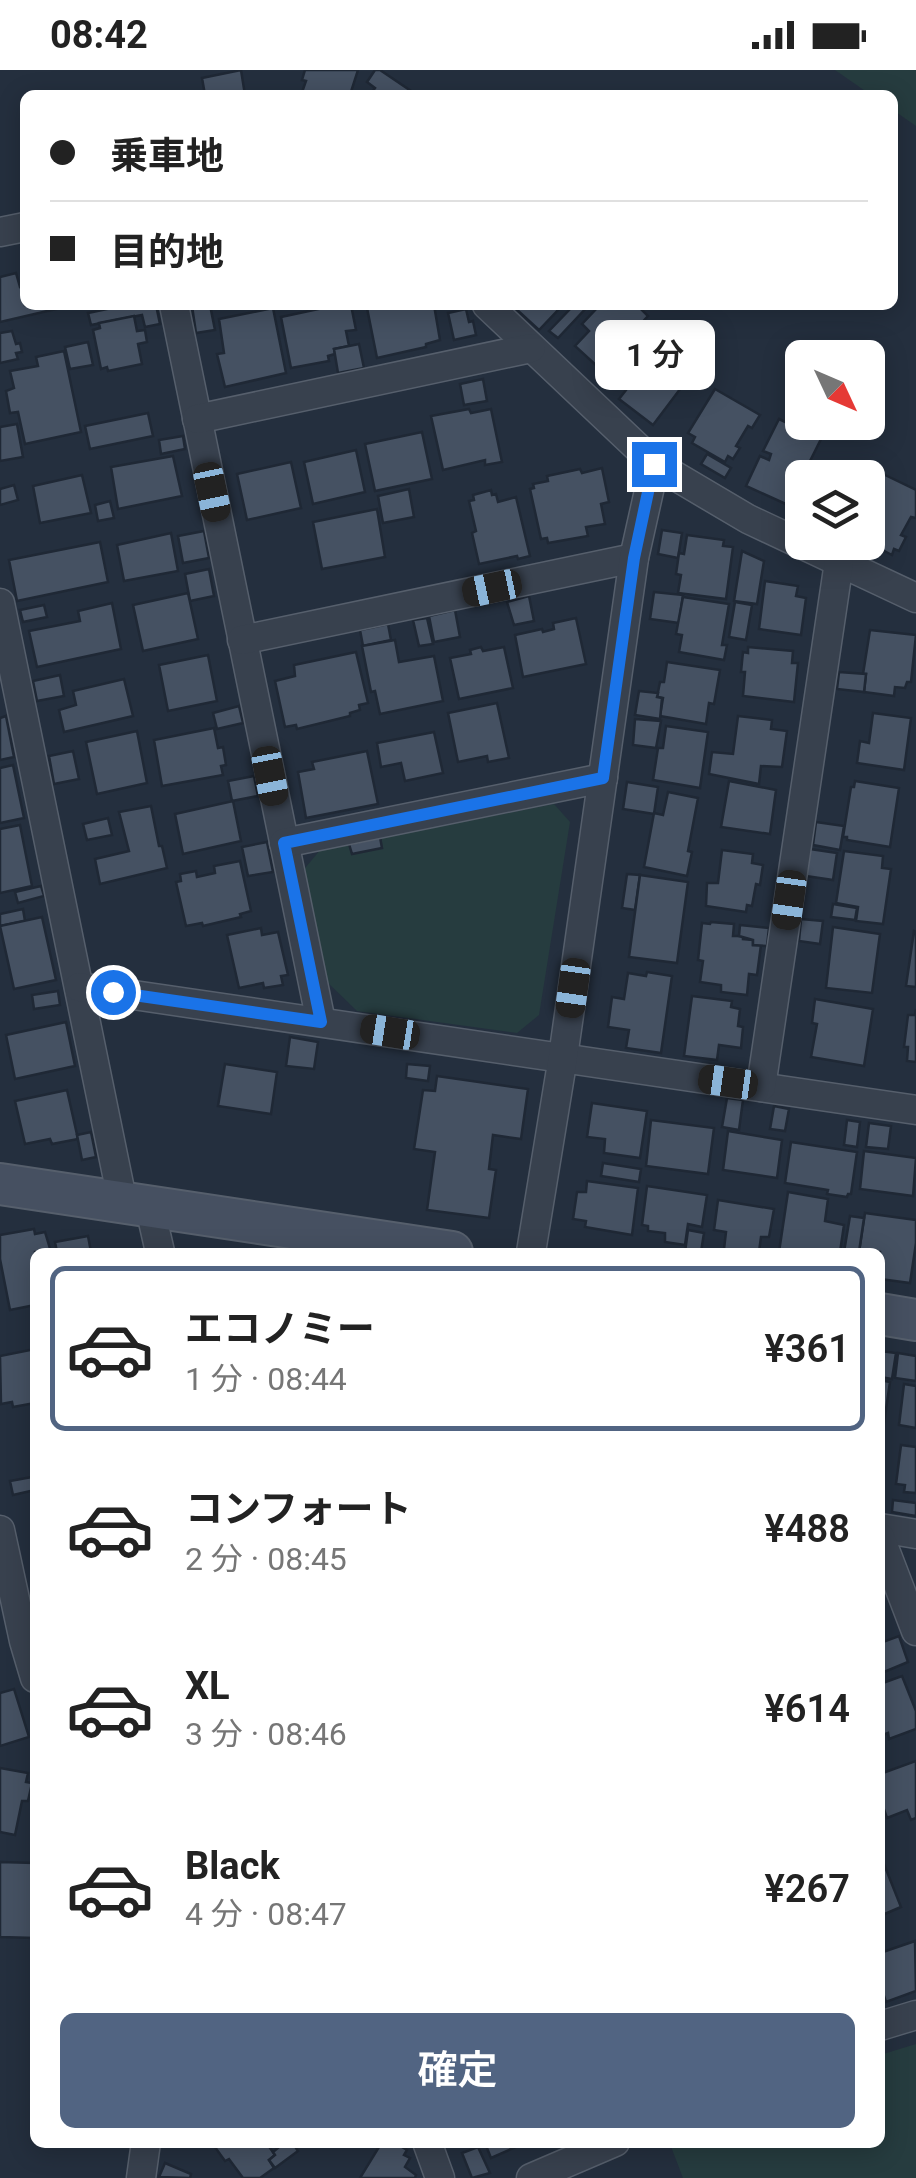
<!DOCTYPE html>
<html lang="ja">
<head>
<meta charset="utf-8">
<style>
  body { margin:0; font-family:Roboto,"Noto Sans JP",sans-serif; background:#f6f6f6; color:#222; height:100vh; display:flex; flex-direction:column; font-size:38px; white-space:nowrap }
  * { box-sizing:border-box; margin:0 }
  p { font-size:32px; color:#767676 }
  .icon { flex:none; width:55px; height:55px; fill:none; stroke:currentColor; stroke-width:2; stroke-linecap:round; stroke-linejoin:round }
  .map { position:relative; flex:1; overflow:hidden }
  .details { position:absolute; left:30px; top:1178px; width:855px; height:900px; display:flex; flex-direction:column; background:#fff; border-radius:15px; box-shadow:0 5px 25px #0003 }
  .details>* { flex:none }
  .top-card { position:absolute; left:20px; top:20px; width:878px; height:220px; border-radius:15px; box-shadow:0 5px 25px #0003; display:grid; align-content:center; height:220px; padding:0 30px; background:#fff }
  .needle { width:65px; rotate:134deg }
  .buttons { position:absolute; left:785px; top:270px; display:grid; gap:20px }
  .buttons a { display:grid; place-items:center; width:100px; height:100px; border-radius:15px; background:#fff; box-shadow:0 5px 25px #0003; font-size:50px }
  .end { position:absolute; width:45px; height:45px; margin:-22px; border:12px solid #1a73e8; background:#fff; box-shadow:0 0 0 5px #fff }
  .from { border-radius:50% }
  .bubble { position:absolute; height:70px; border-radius:15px; background:#fff; box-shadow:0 5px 25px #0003; font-size:32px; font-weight:600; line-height:70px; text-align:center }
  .car { position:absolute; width:30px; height:60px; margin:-30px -15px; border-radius:12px; box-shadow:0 0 8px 2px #0007; background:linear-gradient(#222 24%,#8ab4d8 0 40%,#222 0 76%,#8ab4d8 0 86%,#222 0) }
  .top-card b { display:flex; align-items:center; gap:35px; height:95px; font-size:38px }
  .top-card b+b { border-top:2px solid #e0e0e0 }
  .top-card i { width:25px; height:25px; background:#222 }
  ul { padding:18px 0 0; list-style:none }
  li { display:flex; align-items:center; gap:30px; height:165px; margin:0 20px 15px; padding:0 10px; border:5px solid transparent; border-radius:15px }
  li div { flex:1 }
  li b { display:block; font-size:38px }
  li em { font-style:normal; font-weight:600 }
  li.on { border-color:#516482 }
  li>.icon { width:90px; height:90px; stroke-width:1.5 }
  .action { display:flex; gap:20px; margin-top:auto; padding:20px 30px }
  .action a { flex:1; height:115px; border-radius:15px; background:#516482; color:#fff; font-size:40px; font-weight:600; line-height:115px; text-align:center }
  .status { display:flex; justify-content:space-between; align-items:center; height:70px; padding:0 50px; background:#fff; direction:ltr }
  .status svg { height:28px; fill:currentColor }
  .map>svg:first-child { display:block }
  .green { fill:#263c3f }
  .building { fill:#455162; stroke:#1f2835; stroke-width:2.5 }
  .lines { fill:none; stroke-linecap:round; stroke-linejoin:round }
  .street-casing { stroke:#565f6c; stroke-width:31 }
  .secondary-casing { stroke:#565f6c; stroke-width:44 }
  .street { stroke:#38414e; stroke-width:28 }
  .secondary { stroke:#465061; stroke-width:40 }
  .route { stroke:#1a73e8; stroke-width:12 }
</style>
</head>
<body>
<div class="status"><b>08:42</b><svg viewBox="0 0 49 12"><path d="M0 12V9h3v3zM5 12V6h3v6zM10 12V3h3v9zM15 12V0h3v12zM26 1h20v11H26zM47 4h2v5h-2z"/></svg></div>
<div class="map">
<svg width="916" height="2108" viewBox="0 0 916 2108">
  <rect width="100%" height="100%" fill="#242f3e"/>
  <!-- green -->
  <g class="green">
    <polygon points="835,0 916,0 916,56 893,40 892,25 871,25"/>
    <polygon points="554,734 570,752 539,945 517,963 357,941 324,909 301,803 321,779"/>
    <polygon points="916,1974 916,2108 683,2108 670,2074 674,2073 880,2072 880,1985"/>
  </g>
  <!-- building -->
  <g class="building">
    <polygon points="241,0 245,25 205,25 202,8"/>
    <polygon points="305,0 358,0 350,25 301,25 306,11 302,10"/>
    <polygon points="375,0 380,0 411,21 409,25 370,25 375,18 367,12"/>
    <polygon points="16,203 20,217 25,216 25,235 55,235 56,239 0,252 0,207"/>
    <polygon points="126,235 156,235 160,254 145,257 142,245 91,255 88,243"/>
    <polygon points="210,235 215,260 196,263 192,236"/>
    <polygon points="337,235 351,235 356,260 346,261 349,276 334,279 335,284 328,286 329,291 291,298 281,247"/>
    <polygon points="380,235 434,235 440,270 426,274 426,277 377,288 367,238"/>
    <polygon points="518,235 552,235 558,240 539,260 515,238"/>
    <polygon points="574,235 589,235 558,268 549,261"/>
    <polygon points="600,235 637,235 648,246 599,298 575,276 589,261 582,254"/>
    <polygon points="273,238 286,303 225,317 217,284 224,283 219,249"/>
    <polygon points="466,239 469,252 473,251 476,265 454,270 448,243"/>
    <polygon points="134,246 137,261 145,260 147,272 138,274 142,294 108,301 107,297 101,299 93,260 100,258 99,253"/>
    <polygon points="662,259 702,290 653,355 619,329 641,301 635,296"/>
    <polygon points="12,261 16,274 20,273 22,282 16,283 18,289 0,293 0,263"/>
    <polygon points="88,272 93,295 70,299 65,277"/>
    <polygon points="359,274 364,298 338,303 334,279"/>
    <polygon points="64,281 81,362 25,374 18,342 10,343 6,321 14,318 10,301 38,296 36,287"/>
    <polygon points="483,309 487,331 464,335 460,314"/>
    <polygon points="715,319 760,345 752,358 748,356 736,376 740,378 733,389 728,386 725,392 692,373 695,367 688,363"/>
    <polygon points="469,339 471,343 491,339 502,392 485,395 485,390 443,400 431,346"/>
    <polygon points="148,343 153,366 90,379 85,356"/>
    <polygon points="779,349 821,369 788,435 746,416 760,386 769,390 771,384 763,381"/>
    <polygon points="17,354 23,387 0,391 0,357"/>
    <polygon points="422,362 432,409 375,421 365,374"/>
    <polygon points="183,366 185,379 161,384 159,370"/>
    <polygon points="356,380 365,422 313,434 304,392"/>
    <polygon points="707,384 731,398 725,408 701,394"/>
    <polygon points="173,386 182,426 118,439 111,397"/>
    <polygon points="291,392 301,438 247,450 237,404"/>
    <polygon points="602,398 609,432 601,434 605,454 586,457 588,466 548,473 547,468 541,469 530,419 534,418 533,414 548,411 547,406 580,399 582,403"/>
    <polygon points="883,404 916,420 916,448 911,447 901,465 906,467 899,481 894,479 892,485 867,472 868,422 869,418 876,420"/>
    <polygon points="82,405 91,443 40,453 33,416"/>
    <polygon points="14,415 18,430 0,435 0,419"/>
    <polygon points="409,419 414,447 383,453 378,426"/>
    <polygon points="491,420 492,425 496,424 498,432 516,427 530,486 518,489 517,486 479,494 472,463 476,461 469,431 474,430 473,425"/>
    <polygon points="110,431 114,448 98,451 95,435"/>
    <polygon points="377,439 385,487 322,499 313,452"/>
    <polygon points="662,460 682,463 678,488 658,484"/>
    <polygon points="204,461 209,488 183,493 178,466"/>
    <polygon points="171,463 178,501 124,511 117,475"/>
    <polygon points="687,465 724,470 723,476 733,477 726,529 678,523 681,505 676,504 679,483 684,484"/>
    <polygon points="100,472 108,512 17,531 9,490"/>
    <polygon points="742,481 764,491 757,534 734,531"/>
    <polygon points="209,499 214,526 190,531 185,504"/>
    <polygon points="765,511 798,516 796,526 806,528 801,565 759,559"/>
    <polygon points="654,522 683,525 679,553 650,549"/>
    <polygon points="188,523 198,569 143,581 133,535"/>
    <polygon points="529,526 534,551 514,555 507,532"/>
    <polygon points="683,527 729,534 722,575 727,575 724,590 679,582 682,565 676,564"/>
    <polygon points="735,532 752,535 746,570 729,567"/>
    <polygon points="112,533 121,579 37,597 29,561 80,551 78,541"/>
    <polygon points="44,535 47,547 23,552 20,540"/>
    <polygon points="455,540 460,567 434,572 429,546"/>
    <polygon points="427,548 433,574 419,576 413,550"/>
    <polygon points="576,548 586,594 523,607 515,565 542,559 543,562 554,559 553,553"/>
    <polygon points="388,554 391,570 363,576 360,560"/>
    <polygon points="870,560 916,565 911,612 907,612 905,618 895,617 894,626 864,622 866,604 863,604"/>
    <polygon points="395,570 399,592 434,586 443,631 380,644 375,621 371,622 362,576"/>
    <polygon points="481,577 483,581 504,577 513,618 459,629 450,588 471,584 470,580"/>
    <polygon points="748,577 793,581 792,593 798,593 794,632 743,626 745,602 741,602 743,582 748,583"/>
    <polygon points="356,582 368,633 359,635 360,640 350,643 350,646 297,659 296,655 285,657 275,611 295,606 294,595"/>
    <polygon points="208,585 217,631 168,641 159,595"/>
    <polygon points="667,592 720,600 714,634 709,633 706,654 660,646 663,628 657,627 660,612 664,612"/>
    <polygon points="839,602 866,604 864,622 837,619"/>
    <polygon points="60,605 64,626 37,631 33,611"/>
    <polygon points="124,609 133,646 64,662 59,640 76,635 73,621"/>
    <polygon points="639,621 658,623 657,627 662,628 660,649 635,645"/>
    <polygon points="497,633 509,688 488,692 487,686 458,692 448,643"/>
    <polygon points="239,636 243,653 217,659 213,643"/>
    <polygon points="873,643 911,648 904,700 857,693 860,671 869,673"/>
    <polygon points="6,646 14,687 0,690 0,648"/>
    <polygon points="738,646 772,650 771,659 787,661 782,697 761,696 759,714 709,704 712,682 733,684"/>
    <polygon points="635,649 661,651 656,678 633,675"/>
    <polygon points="666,656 708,662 700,718 653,710 658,678 663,678"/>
    <polygon points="214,658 218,678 223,677 226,695 221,696 223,705 162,716 154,670"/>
    <polygon points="137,661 147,713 97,724 86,672"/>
    <polygon points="434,662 443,703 405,711 401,693 381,697 377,673"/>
    <polygon points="73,681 79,709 54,714 49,686"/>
    <polygon points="367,681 378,734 306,748 298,702 314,699 312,692"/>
    <polygon points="13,695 24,748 0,753 0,698"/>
    <polygon points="254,706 258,726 232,731 228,711"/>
    <polygon points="729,711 776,720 770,764 721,757"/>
    <polygon points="855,711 899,718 890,777 847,770 847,767 843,767 851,717 854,717"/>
    <polygon points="627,712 658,717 654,744 623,739"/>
    <polygon points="668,722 698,728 688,781 692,782 687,806 644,797 654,743 663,745"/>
    <polygon points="233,731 241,771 183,784 175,744"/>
    <polygon points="151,736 159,776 162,776 167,798 100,814 95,789 129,781 119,742"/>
    <polygon points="108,748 112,765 87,770 83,754"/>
    <polygon points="816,752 844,756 840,780 813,775"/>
    <polygon points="20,755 32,816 0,823 0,759"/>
    <polygon points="380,767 382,778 352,784 349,774"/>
    <polygon points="267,772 273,802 248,806 242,777"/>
    <polygon points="810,779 837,783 833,810 806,806"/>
    <polygon points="722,780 753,784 752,793 763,795 760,815 756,814 752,836 747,835 746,842 706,836 707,813 718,813"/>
    <polygon points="844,781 883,786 882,798 891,799 883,854 856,851 858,837 836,833"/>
    <polygon points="240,791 251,841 240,844 241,847 203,856 202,853 186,856 176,812 181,811 180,804 196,801 197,807 215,803 214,796"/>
    <polygon points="627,804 640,805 635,840 622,838"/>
    <polygon points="640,805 688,812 677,893 629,887"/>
    <polygon points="41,816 44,826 18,833 15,822"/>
    <polygon points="833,834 857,838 855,850 831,847"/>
    <polygon points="23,839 25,851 0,856 0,844"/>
    <polygon points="42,847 56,910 14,919 0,856"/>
    <polygon points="801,849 823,851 820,874 799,871"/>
    <polygon points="711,852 734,854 733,866 743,866 743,869 753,870 753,875 761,875 757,905 749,904 747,925 721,922 721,915 700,912 703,891 698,890 702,853 710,854"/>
    <polygon points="740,855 769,858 767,876 753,875 753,870 739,866"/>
    <polygon points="833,857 880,864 872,923 826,918"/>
    <polygon points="261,858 262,865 278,862 288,905 281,906 283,915 264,918 263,913 239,918 227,865"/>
    <polygon points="914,861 916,862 916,917 906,916"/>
    <polygon points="647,902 672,906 661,983 626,978 629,960 608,957 612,927 624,929 628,903 646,906"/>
    <polygon points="58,921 60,935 34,939 32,925"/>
    <polygon points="692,926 732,931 731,937 740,939 738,956 743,957 741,978 719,975 717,990 684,986"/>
    <polygon points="815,929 873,939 864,996 811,987 817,954 812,953"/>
    <polygon points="916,939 916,992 907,991 908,977 904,977 908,945 915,945"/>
    <polygon points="66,952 75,996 15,1009 6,965"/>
    <polygon points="290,967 318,972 314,999 286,996"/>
    <polygon points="225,994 277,1002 271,1044 218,1036"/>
    <polygon points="407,994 430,996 428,1011 406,1008"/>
    <polygon points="437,1006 528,1019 521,1069 493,1065 489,1099 496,1100 489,1148 427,1140 435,1082 414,1079 423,1020 435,1021"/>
    <polygon points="67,1020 78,1069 52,1074 50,1069 25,1074 15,1031"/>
    <polygon points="727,1028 743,1030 739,1060 722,1057"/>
    <polygon points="592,1033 647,1041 640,1088 604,1083 605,1069 587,1067"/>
    <polygon points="774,1036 789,1039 785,1061 770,1059"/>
    <polygon points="651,1050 714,1058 708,1104 646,1096"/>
    <polygon points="847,1050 860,1052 857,1077 844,1075"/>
    <polygon points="869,1053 891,1056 888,1079 866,1077"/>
    <polygon points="728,1061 782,1070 777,1108 723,1100"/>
    <polygon points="91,1062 96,1087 82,1090 77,1065"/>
    <polygon points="791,1072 857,1082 851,1124 848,1124 847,1127 827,1124 828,1120 785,1113"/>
    <polygon points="864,1081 916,1088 913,1126 860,1119"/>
    <polygon points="603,1093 641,1099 639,1112 601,1106"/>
    <polygon points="587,1111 638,1118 632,1165 585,1157 586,1151 573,1149 577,1122 586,1122"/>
    <polygon points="647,1116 707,1125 702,1157 688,1154 685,1175 665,1172 665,1163 648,1161 648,1156 642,1155"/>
    <polygon points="788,1122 828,1129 825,1151 844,1155 840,1182 830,1180 829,1182 779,1182"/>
    <polygon points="718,1130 774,1139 769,1167 761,1167 759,1182 724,1179 726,1162 714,1160"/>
    <polygon points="865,1143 916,1150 916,1173 910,1213 880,1209 880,1182 859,1182"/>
    <polygon points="850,1146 864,1148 859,1182 844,1182"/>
    <polygon points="34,1159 35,1164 45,1162 51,1182 35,1182 35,1235 10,1240 0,1189 0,1165"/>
    <polygon points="688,1160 704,1163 701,1182 685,1182"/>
    <polygon points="88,1166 91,1182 57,1182 55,1172"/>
    <polygon points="35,1279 35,1333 13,1337 12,1332 1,1334 0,1286"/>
    <polygon points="880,1281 896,1283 892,1309 880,1307"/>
    <polygon points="898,1283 916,1286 916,1311 895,1308"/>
    <polygon points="880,1310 890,1312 884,1353 880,1353"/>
    <polygon points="904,1314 916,1316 916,1358 899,1355"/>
    <polygon points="901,1375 916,1377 916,1423 904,1422 905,1415 896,1414"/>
    <polygon points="32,1407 35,1420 13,1425 10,1411"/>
    <polygon points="893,1430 916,1433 916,1446 892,1442"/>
    <polygon points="899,1566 908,1592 884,1602 880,1589 880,1573"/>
    <polygon points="902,1606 916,1641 916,1659 889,1669 888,1663 880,1666 880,1614"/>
    <polygon points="14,1619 29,1667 0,1676 0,1623"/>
    <polygon points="916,1691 916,1748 911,1750 907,1740 887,1748 880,1728 880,1704"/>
    <polygon points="0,1698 28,1703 26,1712 32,1713 28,1731 22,1731 15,1765 0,1762"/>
    <polygon points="880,1784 901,1837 880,1846"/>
    <polygon points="0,1792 35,1793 35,1868 0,1867"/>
    <polygon points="915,1871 916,1921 886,1932 880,1914 880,1883"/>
    <polygon points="277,2072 270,2078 275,2085 269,2090 274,2098 260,2108 243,2108 229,2089 225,2091 212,2073"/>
    <polygon points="285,2072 292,2072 298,2081 275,2098 269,2090 275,2085 273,2082"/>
    <polygon points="382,2072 387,2072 393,2076 395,2073 407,2080 404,2085 410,2088 405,2097 416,2105 415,2108 360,2108"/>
    <polygon points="481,2072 527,2072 491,2088 485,2073"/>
    <polygon points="478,2077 490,2103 472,2108 462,2083"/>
    <polygon points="165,2093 191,2104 190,2108 159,2107"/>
  </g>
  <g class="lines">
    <defs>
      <g id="street">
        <polyline points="0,162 25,157"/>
        <polyline points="174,235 321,952"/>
        <polyline points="487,235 655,394 748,449 916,528"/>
        <polyline points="197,349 531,278"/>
        <polyline points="0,533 123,1134"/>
        <polyline points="242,570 634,488"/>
        <polyline points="284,773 603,708"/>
        <polyline points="79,917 916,1040"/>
        <polyline points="761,1017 839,492"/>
        <polyline points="150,1138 160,1182"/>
        <polyline points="531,1182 563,987 634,488 655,394"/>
        <polyline points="880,1458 916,1464"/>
        <polyline points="0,1460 24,1571 35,1608"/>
        <polyline points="880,1467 916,1561"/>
        <polyline points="880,1956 916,1945"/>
        <polyline points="427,2072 440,2108"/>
        <polyline points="141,2108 146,2072"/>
        <polyline points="531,2108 615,2072"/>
      </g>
      <g id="secondary">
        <polyline points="0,1114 452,1182"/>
        <polyline points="880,1244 916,1250"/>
      </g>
    </defs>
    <!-- street casing -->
    <use href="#street" class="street-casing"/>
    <!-- secondary casing -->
    <use href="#secondary" class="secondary-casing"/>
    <!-- street -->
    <use href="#street" class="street"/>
    <!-- secondary -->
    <use href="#secondary" class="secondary"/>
  </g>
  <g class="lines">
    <!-- route -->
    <polyline class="route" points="113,922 321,952 284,773 603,708 634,488 654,394"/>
  </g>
</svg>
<div class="buttons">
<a><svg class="needle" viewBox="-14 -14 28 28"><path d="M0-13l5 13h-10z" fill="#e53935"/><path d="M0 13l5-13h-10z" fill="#767676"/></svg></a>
<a><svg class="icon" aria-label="layers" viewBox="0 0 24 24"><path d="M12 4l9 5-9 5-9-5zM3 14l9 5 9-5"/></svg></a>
</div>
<i class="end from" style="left:113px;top:922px"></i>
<i class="end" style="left:654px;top:394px"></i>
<div class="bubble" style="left:595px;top:250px;width:120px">1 分</div>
<i class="car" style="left:212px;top:422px;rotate:168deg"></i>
<i class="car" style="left:492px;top:518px;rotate:258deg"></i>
<i class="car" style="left:270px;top:706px;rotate:169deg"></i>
<i class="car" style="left:789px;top:830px;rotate:188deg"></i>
<i class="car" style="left:573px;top:918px;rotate:188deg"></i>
<i class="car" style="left:390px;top:962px;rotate:279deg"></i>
<i class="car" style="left:728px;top:1012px;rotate:278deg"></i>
<div class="top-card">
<b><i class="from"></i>乗車地</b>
<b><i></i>目的地</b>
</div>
<section class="details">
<ul>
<li class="on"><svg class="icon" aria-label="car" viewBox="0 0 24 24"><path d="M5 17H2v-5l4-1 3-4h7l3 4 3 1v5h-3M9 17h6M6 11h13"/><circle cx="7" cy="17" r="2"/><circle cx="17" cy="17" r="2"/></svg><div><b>エコノミー</b><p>1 分 · 08:44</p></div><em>¥361</em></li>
<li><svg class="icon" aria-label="car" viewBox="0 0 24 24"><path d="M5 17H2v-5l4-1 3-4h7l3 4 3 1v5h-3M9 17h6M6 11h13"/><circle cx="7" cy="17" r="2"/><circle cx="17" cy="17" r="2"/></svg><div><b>コンフォート</b><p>2 分 · 08:45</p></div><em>¥488</em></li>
<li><svg class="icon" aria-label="car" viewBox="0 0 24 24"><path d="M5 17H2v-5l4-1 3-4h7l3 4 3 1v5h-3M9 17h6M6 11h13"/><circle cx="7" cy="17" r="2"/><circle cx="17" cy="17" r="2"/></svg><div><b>XL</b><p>3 分 · 08:46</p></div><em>¥614</em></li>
<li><svg class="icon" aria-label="car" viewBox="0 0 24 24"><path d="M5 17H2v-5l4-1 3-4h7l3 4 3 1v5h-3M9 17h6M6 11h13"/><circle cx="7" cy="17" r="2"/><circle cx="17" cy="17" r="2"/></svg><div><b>Black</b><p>4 分 · 08:47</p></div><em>¥267</em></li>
</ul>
<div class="action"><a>確定</a></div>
</section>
</div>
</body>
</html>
